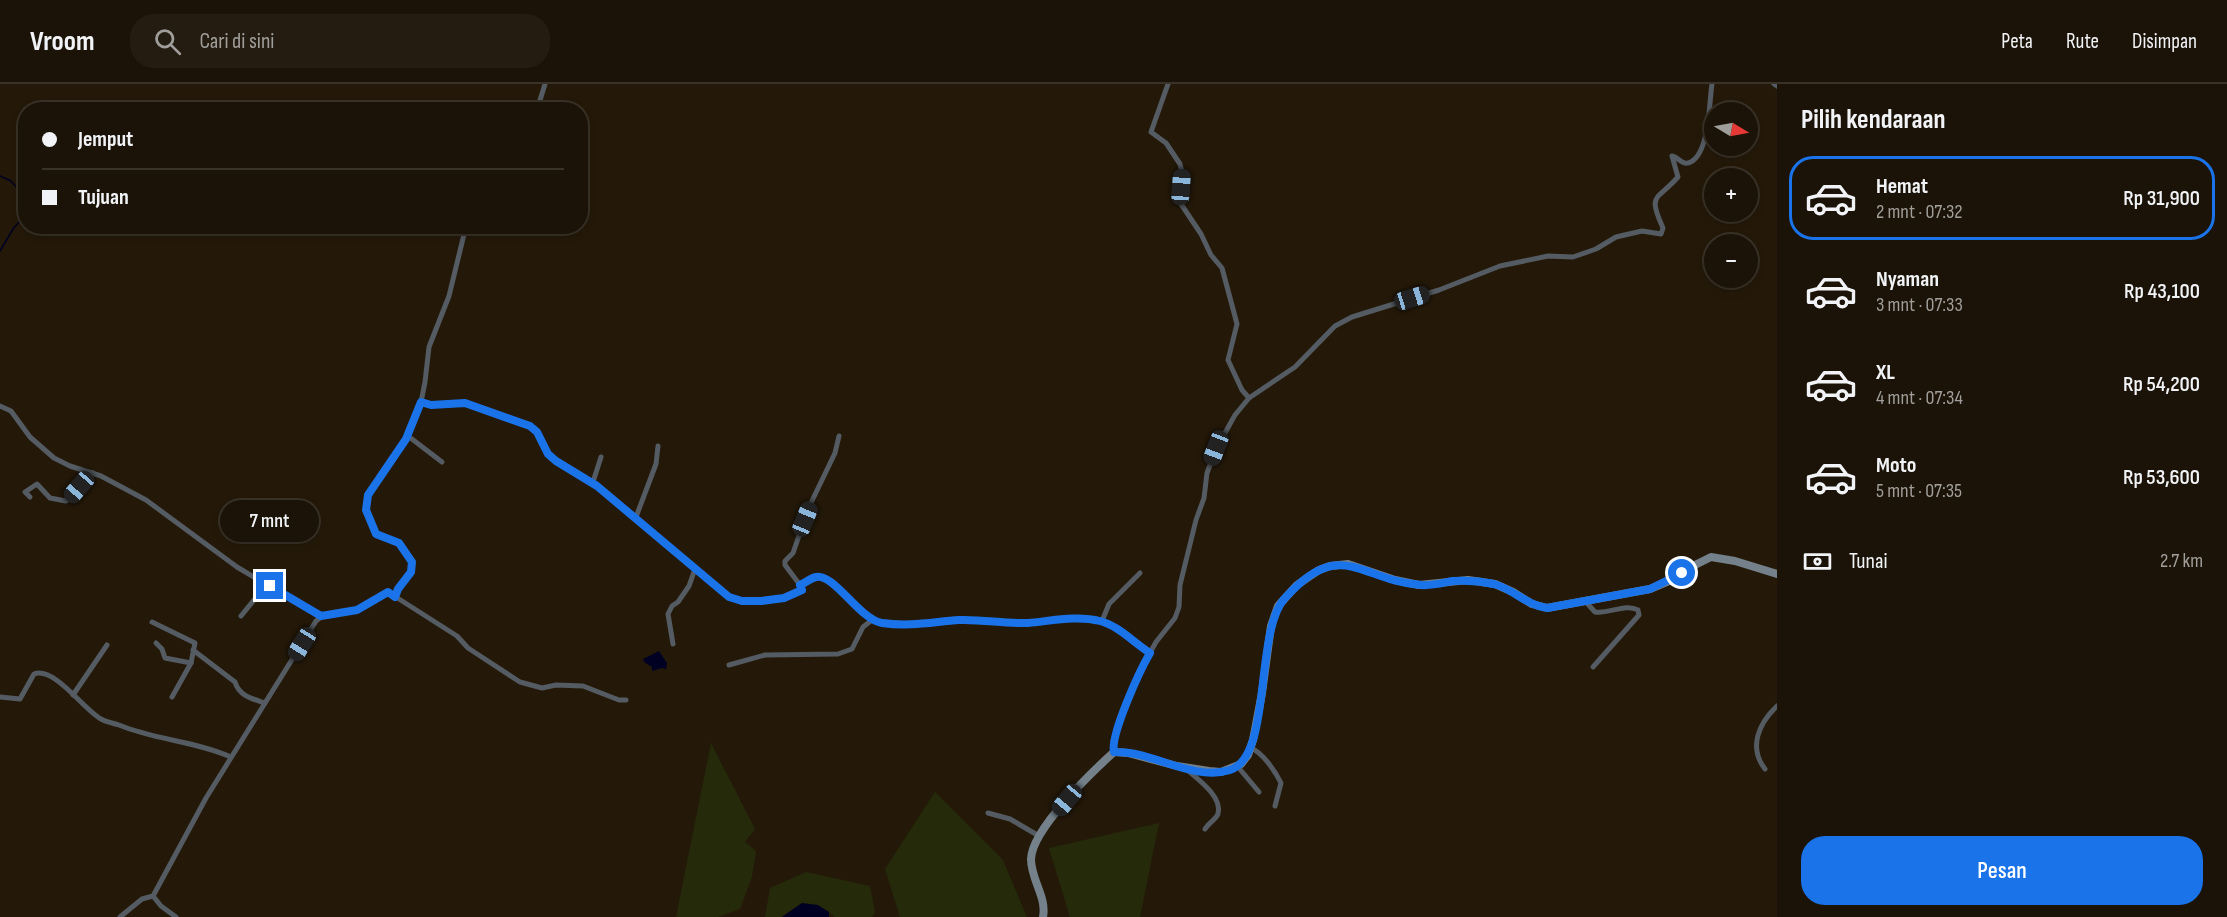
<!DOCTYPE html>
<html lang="id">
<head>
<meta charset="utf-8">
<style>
  body { margin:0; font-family:"Sofia Sans Condensed",sans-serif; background:#241c11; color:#f1f3f6; height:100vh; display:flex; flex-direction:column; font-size:22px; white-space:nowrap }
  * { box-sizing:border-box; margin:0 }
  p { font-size:20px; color:#a09e9b }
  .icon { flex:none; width:33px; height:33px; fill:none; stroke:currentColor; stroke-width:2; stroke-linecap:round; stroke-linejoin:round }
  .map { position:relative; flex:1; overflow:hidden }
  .panel { display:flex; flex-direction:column; background:#1b1307; width:450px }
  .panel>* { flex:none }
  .top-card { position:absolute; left:18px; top:18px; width:570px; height:132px; border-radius:24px; box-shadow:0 3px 9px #0003,0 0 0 2px #393228; display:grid; align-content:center; height:132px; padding:0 24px; background:#1b1307 }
  .needle { width:39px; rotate:100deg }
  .tools { position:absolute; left:1704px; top:18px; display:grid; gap:12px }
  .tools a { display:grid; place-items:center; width:54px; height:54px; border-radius:50%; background:#1b1307; box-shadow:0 3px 9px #0003,0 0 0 2px #393228; font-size:30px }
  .end { position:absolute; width:27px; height:27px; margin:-14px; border:8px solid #1a73e8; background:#fff; box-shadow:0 0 0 3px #fff }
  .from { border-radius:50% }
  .bubble { position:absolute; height:42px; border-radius:21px; background:#1b1307; box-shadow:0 3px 9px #0003,0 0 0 2px #393228; font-size:20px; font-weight:600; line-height:42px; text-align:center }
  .car { position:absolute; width:18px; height:36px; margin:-18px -9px; border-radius:8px; box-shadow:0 0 4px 2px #0007; background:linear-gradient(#222 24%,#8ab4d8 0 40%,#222 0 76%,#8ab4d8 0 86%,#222 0) }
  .top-card b { display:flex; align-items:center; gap:21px; height:57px; font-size:22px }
  .top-card b+b { border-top:2px solid #393228 }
  .top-card i { width:15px; height:15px; background:#f1f3f6 }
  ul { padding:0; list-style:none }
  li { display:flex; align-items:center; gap:18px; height:84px; margin:0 12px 9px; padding:0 12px; border:3px solid transparent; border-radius:24px }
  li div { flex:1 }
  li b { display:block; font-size:22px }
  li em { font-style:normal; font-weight:600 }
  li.on { border-color:#1a73e8 }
  li>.icon { width:54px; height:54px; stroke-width:1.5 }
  h2 { padding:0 24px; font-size:27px; line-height:72px }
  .pay { display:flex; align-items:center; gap:15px; height:66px; padding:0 24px; font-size:22px }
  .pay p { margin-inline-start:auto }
  .cta { display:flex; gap:12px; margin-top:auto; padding:12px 24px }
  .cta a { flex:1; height:69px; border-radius:24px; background:#1a73e8; color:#fff; font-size:24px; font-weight:600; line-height:69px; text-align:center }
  header { display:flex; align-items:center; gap:36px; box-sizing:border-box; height:84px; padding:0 30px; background:#1b1307; border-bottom:2px solid #393228 }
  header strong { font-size:28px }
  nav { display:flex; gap:33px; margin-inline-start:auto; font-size:21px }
  .search { width:420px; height:54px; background:#241c11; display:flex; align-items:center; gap:15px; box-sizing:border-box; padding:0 21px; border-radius:24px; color:#a09e9b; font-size:22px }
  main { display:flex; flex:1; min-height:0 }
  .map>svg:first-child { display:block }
  .green { fill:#242a0a }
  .water { fill:#000023 }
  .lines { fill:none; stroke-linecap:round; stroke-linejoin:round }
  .stream { stroke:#000023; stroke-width:1.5 }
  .minor { stroke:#545b62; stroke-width:5 }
  .secondary { stroke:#74808a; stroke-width:8 }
  .route { stroke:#1a73e8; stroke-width:8 }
</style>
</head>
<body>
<header>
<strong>Vroom</strong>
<div class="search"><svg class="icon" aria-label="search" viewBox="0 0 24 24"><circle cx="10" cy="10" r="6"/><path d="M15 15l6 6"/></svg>Cari di sini</div>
<nav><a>Peta</a><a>Rute</a><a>Disimpan</a></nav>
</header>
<main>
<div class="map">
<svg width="1777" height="833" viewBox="0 0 1777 833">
  <rect width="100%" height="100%" fill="#241909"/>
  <!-- green -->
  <g class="green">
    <polygon points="711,659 755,745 745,758 756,767 752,793 740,825 718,833 676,833"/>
    <polygon points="935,708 1003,776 1027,833 900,833 885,785"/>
    <polygon points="1159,739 1140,833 1070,833 1049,764"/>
    <polygon points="806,788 870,802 875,828 872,833 835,833 829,828 802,819 781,833 765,833 770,804"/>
  </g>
  <!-- water -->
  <g class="water">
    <polygon points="659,567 667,579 666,585 669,586 662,584 652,587 652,583 644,578 643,575"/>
    <polygon points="802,819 818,821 829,828 829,833 782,833"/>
  </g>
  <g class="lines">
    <!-- stream -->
    <g class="stream">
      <polyline points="0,92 11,97 26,114"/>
      <polyline points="0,167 13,145 26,130"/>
    </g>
    <!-- minor -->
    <g class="minor">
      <polyline points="1168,0 1151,48 1166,59 1180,80 1182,88 1179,113 1181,120 1201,150 1211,171 1222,184 1237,240 1228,276 1242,306 1249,314"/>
      <polyline points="1774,0 1777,2"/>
      <polyline points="537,26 545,0"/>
      <path d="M421,318l10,3 34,-2 65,23 7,6 11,22 8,7 42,25 131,111 13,4h19l23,-3 18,-9 -2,-4c5,-2 12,-7 16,-8 17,-3 44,43 66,46 27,4 51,-1 77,-3 23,-1 46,4 69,3 23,-2 49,-8 72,-2 19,5 34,22 50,32"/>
      <polyline points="0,322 11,327 30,353 54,374 70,382 101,392 146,416 237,483 321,533"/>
      <polyline points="408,352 442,378"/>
      <polyline points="593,398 601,373"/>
      <polyline points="30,413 25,408 37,400 50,414 66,417 93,389"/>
      <polyline points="636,433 656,380 658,362"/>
      <polyline points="800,501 785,481 785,477 793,469 809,423 835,369 839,352"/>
      <polyline points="395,513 398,505 411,488 412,478 399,459 376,450 366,426 368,411 406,355 421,318 425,298 429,263 449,212 466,142"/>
      <path d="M1585,517l10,11c14,2 31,-9 43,-2l1,5 -46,52"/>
      <polyline points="241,532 267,500"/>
      <polyline points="1102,537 1109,520 1140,489"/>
      <polyline points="152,538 195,559 191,579 172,613"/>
      <polyline points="156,559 162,565 165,574 191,579"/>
      <polyline points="673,560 668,530 672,522 678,518 689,502 695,485"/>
      <path d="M193,566l42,32c4,14 18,17 30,21"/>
      <polyline points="729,581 765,571 838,570 852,565 863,543 872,536"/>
      <polyline points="73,611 107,561"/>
      <path d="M0,613l20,2 14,-25c20,-8 50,36 67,45 5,3 12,4 18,6 36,15 76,16 112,32"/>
      <path d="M1251,664c12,5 24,23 30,35l-6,23"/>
      <path d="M1114,668l-1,-11 15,-41 18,-40 10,-18 19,-24 4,-11 1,-22 16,-65 8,-22 3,-25 9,-24 19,-34 14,-17 46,-31 40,-41 17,-9 87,-27 61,-24 48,-10 25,1 23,-8 20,-12 26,-6 19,3 2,-6c-16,-35 -6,-27 15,-51l-6,-21c6,1 10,9 16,7 22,-6 21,-62 24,-79"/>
      <polyline points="1238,683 1259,708"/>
      <path d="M1185,684c11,10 38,28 33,46 -2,5 -10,10 -13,15"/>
      <path d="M1765,685c-17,-22 -6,-46 12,-63"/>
      <polyline points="988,729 1010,735 1039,752"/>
      <polyline points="153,812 161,822 176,833"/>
      <polyline points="120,833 142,815 153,812 206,714 316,537 321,533 357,526 388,508 457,552 468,564 520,598 542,604 556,601 583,602 619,616 626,616"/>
    </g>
    <!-- secondary -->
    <path class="secondary" d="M1043,833c4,-20 -12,-37 -12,-58 1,-30 61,-87 83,-107l14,1 49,13 32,5 12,1 20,-8 7,-9 5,-15 9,-47 9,-67 7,-20 19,-21 22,-15 11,-4 18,-2 47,16 24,5 49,-5 27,4 18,8 19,12 15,4 103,-19 19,-8 26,-16 16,-8 24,4 42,13"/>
  </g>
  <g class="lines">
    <!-- route -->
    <path class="route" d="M270,502l51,30 36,-6 31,-18 7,5 3,-8 13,-17 1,-10 -13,-19 -23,-9 -10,-24 2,-15 38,-56 15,-37 10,3 34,-2 65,23 7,6 11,22 8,7 41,25 132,111 13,4h19l23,-3 18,-8 -2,-5c5,-2 11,-7 16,-8 18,-4 44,43 66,46 28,4 50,-1 77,-3 23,-1 46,4 69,3 23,-2 49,-8 72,-2 19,5 34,22 50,32 -10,17 -40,82 -36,99 37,-2 79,30 116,18 43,-14 24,-139 55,-172 56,-62 74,-18 136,-13 11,1 21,-2 32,-4 14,-1 27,0 41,3 19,5 32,21 53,24l103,-19 32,-16"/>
  </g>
</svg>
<div class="tools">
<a><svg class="needle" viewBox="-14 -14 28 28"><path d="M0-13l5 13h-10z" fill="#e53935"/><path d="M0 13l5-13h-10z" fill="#a09e9b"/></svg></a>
<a>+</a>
<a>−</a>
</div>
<i class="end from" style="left:1682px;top:489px"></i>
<i class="end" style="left:270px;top:502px"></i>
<div class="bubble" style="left:220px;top:416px;width:99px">7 mnt</div>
<i class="car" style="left:1181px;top:103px;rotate:4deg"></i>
<i class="car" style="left:1412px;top:214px;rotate:73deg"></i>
<i class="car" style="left:1216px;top:364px;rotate:201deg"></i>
<i class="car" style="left:79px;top:403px;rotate:221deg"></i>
<i class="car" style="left:805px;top:435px;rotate:22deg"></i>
<i class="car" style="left:302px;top:560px;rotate:212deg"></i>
<i class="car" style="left:1067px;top:716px;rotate:220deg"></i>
<div class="top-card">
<b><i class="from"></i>Jemput</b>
<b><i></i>Tujuan</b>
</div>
</div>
<section class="panel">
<h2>Pilih kendaraan</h2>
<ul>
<li class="on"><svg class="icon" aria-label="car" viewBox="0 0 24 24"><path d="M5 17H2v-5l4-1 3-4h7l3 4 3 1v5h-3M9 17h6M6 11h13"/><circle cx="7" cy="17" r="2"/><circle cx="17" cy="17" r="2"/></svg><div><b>Hemat</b><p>2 mnt · 07:32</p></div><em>Rp 31,900</em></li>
<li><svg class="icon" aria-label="car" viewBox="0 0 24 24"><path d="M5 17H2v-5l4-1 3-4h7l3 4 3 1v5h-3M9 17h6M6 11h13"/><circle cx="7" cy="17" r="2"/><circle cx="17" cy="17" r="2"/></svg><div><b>Nyaman</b><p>3 mnt · 07:33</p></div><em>Rp 43,100</em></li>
<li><svg class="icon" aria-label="car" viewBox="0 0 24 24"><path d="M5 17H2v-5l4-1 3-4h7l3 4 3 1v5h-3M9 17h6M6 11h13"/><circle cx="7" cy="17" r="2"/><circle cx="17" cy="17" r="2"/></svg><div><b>XL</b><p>4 mnt · 07:34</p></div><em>Rp 54,200</em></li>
<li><svg class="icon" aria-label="car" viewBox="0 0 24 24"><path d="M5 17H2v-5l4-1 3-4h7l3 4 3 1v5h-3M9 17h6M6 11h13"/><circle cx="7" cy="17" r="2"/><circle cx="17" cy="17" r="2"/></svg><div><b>Moto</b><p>5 mnt · 07:35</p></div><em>Rp 53,600</em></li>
</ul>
<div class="pay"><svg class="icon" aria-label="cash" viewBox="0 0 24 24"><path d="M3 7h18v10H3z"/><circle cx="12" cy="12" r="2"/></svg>Tunai<p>2.7 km</p></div>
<div class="cta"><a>Pesan</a></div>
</section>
</main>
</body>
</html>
